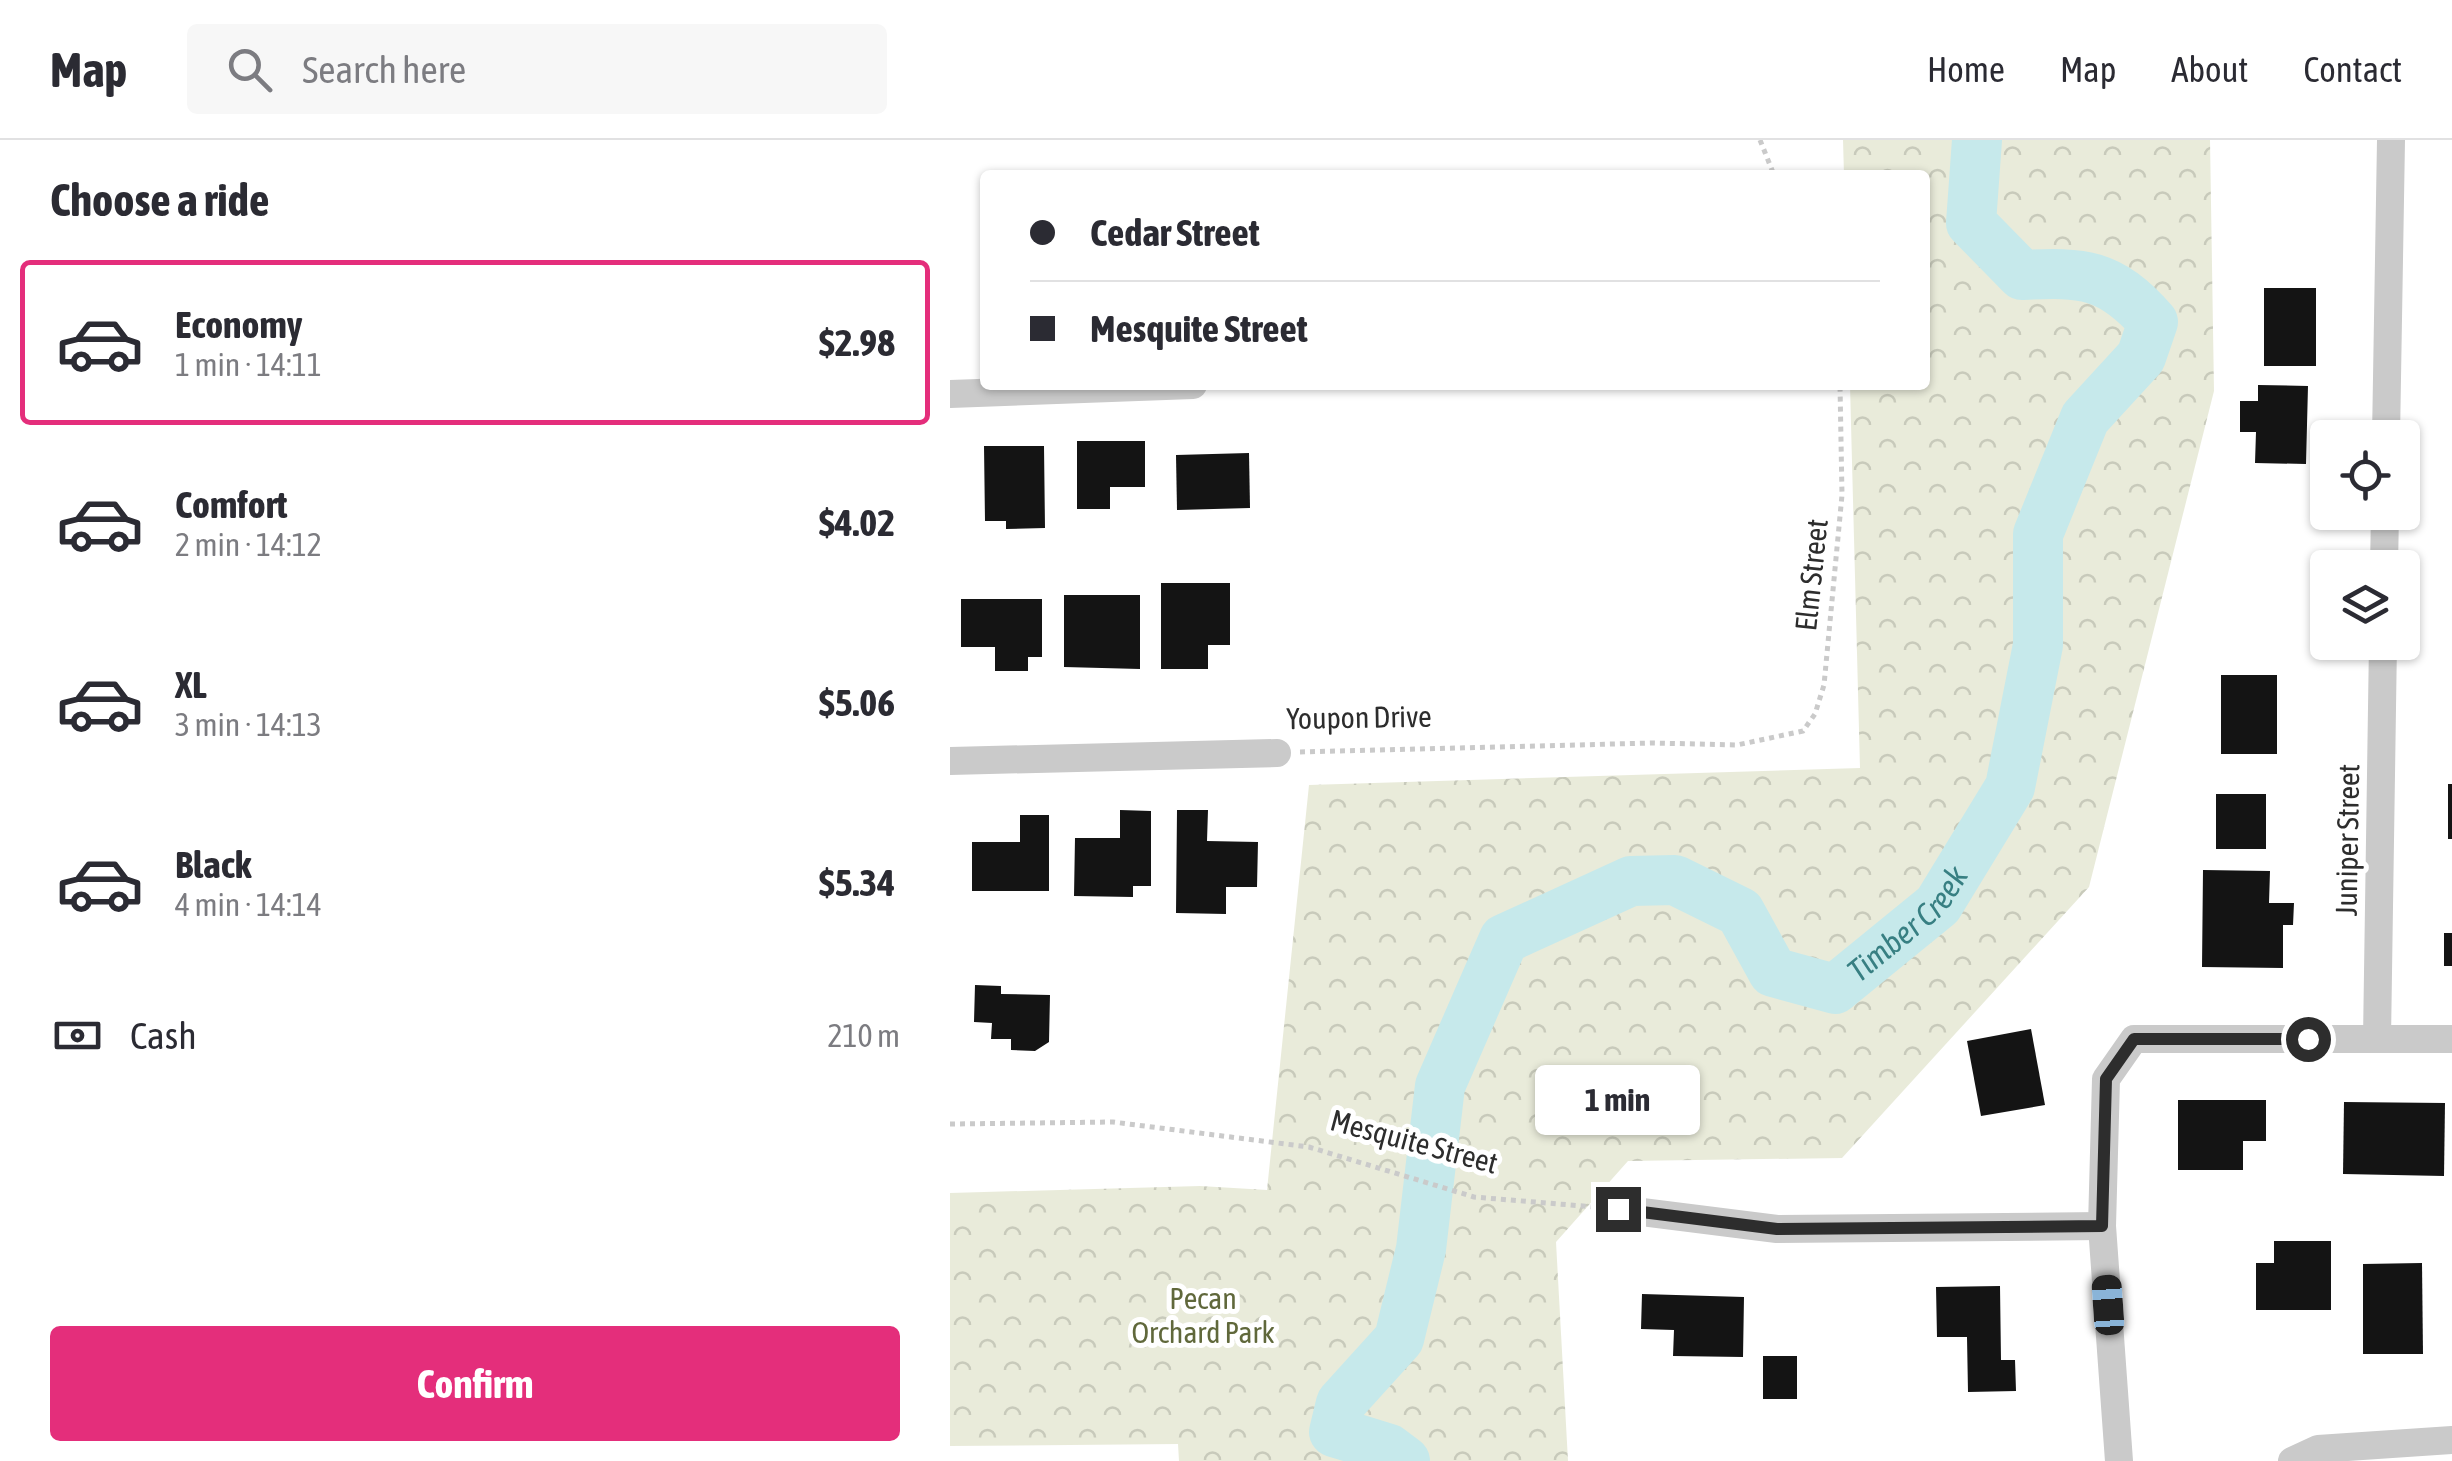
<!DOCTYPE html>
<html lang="en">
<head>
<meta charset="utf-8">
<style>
  body { margin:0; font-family:"Asap Condensed",sans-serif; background:#f7f7f7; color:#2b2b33; height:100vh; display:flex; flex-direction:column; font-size:38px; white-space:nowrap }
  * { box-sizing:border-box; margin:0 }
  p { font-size:32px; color:#7c7c81 }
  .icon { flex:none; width:55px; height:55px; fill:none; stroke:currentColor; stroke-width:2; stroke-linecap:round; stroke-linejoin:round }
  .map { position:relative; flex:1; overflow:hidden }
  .drawer { display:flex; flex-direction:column; background:#fff; width:950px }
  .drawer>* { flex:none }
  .banner { position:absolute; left:30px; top:30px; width:950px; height:220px; border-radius:10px; box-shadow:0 2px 8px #0004; display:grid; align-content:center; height:220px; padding:0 50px; background:#fff }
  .tools { position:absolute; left:1360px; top:280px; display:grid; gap:20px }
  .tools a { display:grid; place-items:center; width:110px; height:110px; border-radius:10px; background:#fff; box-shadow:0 2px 8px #0004; font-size:50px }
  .end { position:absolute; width:45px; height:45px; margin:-22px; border:12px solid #2d2d2d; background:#fff; box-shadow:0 0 0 5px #fff }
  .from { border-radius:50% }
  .bubble { position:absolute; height:70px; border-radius:10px; background:#fff; box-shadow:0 2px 8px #0004; font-size:32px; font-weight:700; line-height:70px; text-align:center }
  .car { position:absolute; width:30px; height:60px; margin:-30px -15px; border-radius:12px; box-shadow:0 0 8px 2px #0007; background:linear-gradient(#222 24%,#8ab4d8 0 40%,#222 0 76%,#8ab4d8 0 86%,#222 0) }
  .banner b { display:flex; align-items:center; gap:35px; height:95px; font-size:38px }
  .banner b+b { border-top:2px solid #e1e1e2 }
  .banner i { width:25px; height:25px; background:#2b2b33 }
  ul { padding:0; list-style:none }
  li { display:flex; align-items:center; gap:30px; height:165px; margin:0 20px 15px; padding:0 30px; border:5px solid transparent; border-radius:10px }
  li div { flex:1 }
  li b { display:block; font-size:38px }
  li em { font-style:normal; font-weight:700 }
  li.on { border-color:#e42e7b }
  li>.icon { width:90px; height:90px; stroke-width:1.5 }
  h2 { padding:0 50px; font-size:45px; line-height:120px }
  .pay { display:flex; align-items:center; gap:25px; height:110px; padding:0 50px; font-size:38px }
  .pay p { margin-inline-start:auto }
  .primary-button { display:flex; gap:20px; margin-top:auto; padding:20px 50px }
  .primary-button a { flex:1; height:115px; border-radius:10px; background:#e42e7b; color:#fff; font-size:40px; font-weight:700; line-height:115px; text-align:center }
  header { display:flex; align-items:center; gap:60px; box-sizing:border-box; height:140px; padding:0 50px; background:#fff; border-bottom:2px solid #e1e1e2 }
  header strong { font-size:48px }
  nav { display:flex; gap:55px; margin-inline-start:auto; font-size:35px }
  .search { width:700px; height:90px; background:#f7f7f7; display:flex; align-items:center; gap:25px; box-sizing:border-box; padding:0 35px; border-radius:10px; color:#7c7c81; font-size:38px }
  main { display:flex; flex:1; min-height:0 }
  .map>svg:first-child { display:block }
  .forest { fill:url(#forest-crowns) }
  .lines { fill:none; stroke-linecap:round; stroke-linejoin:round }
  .river { stroke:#c6e9eb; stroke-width:50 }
  .building { fill:#141414 }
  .path { stroke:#cacaca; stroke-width:5; stroke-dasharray:5 5; stroke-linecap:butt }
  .minor { stroke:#cacaca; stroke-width:28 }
  .route { stroke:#2d2d2d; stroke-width:12 }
  .labels { text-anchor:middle; stroke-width:10; stroke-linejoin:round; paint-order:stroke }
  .street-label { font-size:30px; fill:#2d2d2d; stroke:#fff }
  .park-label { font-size:30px; fill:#60683b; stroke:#fff }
  .water-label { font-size:32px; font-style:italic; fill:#377f82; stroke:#fff }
</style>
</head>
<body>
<header>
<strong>Map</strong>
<div class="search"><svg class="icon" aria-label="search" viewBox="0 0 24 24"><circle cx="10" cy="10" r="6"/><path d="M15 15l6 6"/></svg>Search here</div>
<nav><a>Home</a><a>Map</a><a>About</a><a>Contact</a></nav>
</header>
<main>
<section class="drawer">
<h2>Choose a ride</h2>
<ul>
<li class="on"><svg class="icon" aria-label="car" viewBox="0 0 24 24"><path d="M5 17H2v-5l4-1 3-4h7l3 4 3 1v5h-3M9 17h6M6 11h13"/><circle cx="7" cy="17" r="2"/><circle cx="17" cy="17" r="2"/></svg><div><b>Economy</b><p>1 min · 14:11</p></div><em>$2.98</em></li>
<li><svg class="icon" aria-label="car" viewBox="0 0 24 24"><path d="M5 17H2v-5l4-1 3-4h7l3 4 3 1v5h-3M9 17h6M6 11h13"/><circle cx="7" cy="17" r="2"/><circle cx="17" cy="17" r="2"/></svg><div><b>Comfort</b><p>2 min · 14:12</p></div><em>$4.02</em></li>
<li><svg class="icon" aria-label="car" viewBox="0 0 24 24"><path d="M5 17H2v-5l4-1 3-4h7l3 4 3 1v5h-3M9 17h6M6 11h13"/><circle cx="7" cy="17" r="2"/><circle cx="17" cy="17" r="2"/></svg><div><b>XL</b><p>3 min · 14:13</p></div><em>$5.06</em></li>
<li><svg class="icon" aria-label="car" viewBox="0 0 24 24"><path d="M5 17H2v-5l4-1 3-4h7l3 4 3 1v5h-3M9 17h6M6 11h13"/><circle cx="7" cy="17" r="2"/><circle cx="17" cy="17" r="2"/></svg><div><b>Black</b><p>4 min · 14:14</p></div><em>$5.34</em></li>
</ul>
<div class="pay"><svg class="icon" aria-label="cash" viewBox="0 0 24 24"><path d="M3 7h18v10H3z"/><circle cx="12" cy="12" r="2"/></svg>Cash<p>210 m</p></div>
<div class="primary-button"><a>Confirm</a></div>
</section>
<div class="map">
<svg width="1502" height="1321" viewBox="0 0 1502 1321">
  <defs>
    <pattern id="forest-crowns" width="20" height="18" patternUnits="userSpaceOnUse" patternTransform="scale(2.5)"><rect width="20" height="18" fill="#e9ebda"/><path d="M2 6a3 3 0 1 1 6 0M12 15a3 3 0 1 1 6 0" fill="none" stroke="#c8cabb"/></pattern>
  </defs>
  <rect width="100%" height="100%" fill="#fff"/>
  <!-- forest -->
  <polygon class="forest" points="893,0 1260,0 1264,251 1139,747 892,1018 678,1021 606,1102 618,1321 229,1321 228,1304 0,1306 0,1053 250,1046 317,1050 359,645 910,628 900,245 975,245 975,35 894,35"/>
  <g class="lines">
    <!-- river -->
    <path class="river" id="s1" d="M455,1321l-16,-12 -55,-17 7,-29 58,-64 22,-90 19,-163 64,-147 127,-58 44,-1 65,32 33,60 62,17 103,-84 72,-118 28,-142v-111l47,-116 56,-61 12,-35c-43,-49 -70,-50 -131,-47l-51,-52 6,-83"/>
  </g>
  <!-- building -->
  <g class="building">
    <rect x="1314" y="148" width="52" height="78"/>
    <polygon points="1308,245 1358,246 1356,324 1305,323 1306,292 1290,292 1290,261 1308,261"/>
    <polygon points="127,301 195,301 195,347 160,347 160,369 127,369"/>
    <polygon points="34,306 94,306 95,388 56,389 56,381 35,381"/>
    <polygon points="299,313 300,368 227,370 226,315"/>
    <polygon points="211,443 280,443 280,505 258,505 258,529 211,529"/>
    <polygon points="114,455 190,455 190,529 114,527"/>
    <polygon points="11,459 92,459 92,517 78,517 78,531 45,531 45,507 11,507"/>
    <rect x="1271" y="535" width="56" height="79"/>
    <rect x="1498" y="644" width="4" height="55"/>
    <rect x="1266" y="654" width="50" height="55"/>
    <polygon points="170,670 201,671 201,746 183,746 183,757 124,756 125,698 170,698"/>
    <polygon points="227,670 258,670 257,701 308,702 307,747 276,747 276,774 226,773"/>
    <polygon points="70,675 99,675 99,751 22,751 22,702 70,702"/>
    <polygon points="1253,730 1320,731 1319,763 1344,763 1343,785 1333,785 1333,828 1252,827"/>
    <rect x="1494" y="793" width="8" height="33"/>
    <polygon points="25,845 51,846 51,854 100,855 99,902 85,911 61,910 61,899 41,899 42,883 24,882"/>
    <polygon points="1081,889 1095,965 1031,976 1017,901"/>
    <polygon points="1228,960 1316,960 1316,1001 1293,1001 1293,1030 1228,1030"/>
    <polygon points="1394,962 1495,963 1494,1036 1393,1034"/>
    <polygon points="1324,1101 1381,1101 1381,1170 1306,1170 1306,1123 1324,1123"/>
    <polygon points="1472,1123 1473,1214 1413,1214 1413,1124"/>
    <polygon points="1050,1146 1051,1220 1065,1220 1066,1251 1018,1252 1017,1197 987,1197 986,1147"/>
    <polygon points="692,1154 794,1157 793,1217 723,1216 724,1190 691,1189"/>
    <rect x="813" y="1216" width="34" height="43"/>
  </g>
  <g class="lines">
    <!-- path -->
    <g class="path">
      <polyline points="810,0 824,35"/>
      <polyline points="350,612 704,603 787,605 853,591 865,574 874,545 892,355 890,245"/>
      <polyline points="0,984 163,982 359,1007 524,1057 645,1067"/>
    </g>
    <!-- minor -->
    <g class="minor">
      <polyline points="0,254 243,245"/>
      <polyline points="1436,298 1441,0"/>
      <polyline points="1434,428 1435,372"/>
      <polyline points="0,621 327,613"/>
      <polyline points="1427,899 1433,502"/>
      <polyline points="668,1069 827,1089 1152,1086"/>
      <polyline points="1169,1321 1152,1086 1156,939 1184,899 1502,899"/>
      <polyline points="1342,1321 1368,1309 1502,1300"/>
    </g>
  </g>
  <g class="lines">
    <!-- route -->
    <polyline class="route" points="668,1069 827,1089 1152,1086 1156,939 1184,899 1358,899"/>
  </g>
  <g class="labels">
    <!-- street labels -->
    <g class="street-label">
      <text transform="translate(862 435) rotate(-84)" y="10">Elm Street</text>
      <text transform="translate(409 578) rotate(-1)" y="10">Youpon Drive</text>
      <text transform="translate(1398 700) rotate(-89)" y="10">Juniper Street</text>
      <text transform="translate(464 1002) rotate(15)" y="10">Mesquite Street</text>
    </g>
    <!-- park labels -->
    <g class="park-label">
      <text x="253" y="1169">Pecan<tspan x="253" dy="34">Orchard Park</tspan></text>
    </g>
    <!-- water labels -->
    <g class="water-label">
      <text dy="11" stroke="none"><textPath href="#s1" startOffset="1098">Timber Creek</textPath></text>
    </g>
  </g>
</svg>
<div class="tools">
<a><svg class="icon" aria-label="locate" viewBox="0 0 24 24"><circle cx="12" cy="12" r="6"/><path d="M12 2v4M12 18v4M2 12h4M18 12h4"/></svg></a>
<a><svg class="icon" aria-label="layers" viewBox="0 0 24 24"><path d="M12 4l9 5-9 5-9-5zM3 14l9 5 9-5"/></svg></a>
</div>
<i class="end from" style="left:1358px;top:899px"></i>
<i class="end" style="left:668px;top:1069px"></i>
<div class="bubble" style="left:585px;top:925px;width:165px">1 min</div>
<i class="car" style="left:1158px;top:1165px;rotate:356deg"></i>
<div class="banner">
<b><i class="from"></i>Cedar Street</b>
<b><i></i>Mesquite Street</b>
</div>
</div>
</main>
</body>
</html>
